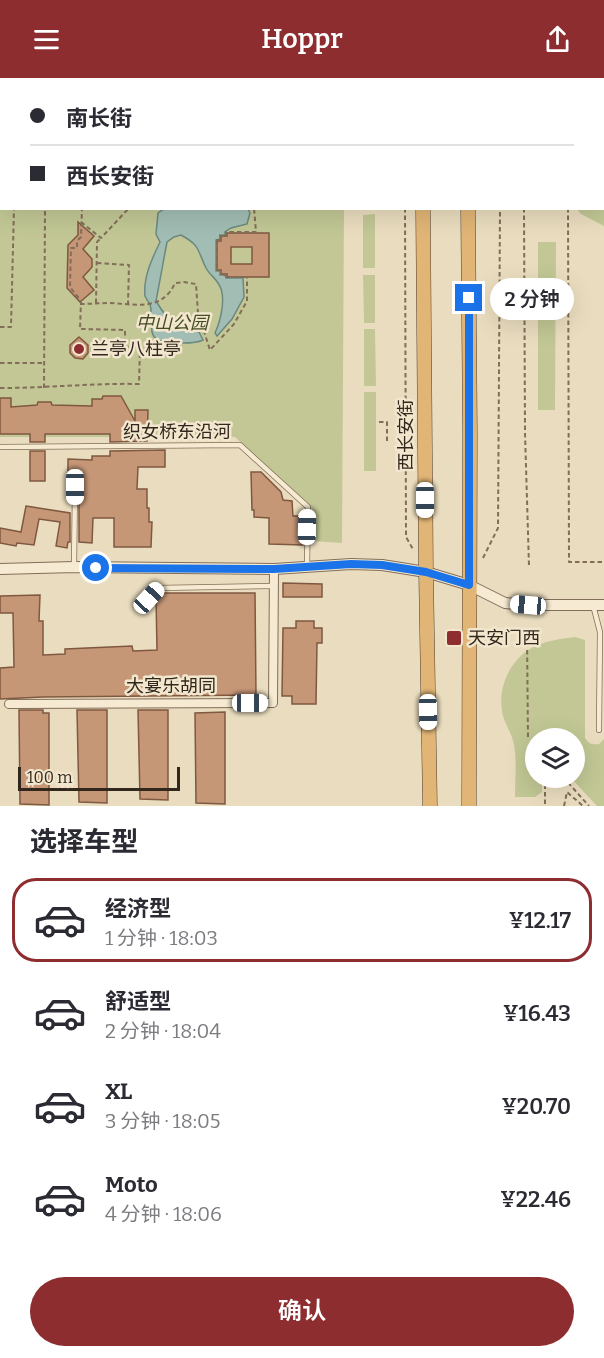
<!DOCTYPE html>
<html lang="zh">
<head>
<meta charset="utf-8">
<style>
  body { margin:0; font-family:Bitter,"Noto Sans SC",serif; background:#f2f2f3; color:#2b2b33; height:100vh; display:flex; flex-direction:column; font-size:22px; white-space:nowrap }
  * { box-sizing:border-box; margin:0 }
  p { font-size:20px; color:#7c7c81 }
  .icon { flex:none; width:33px; height:33px; fill:none; stroke:currentColor; stroke-width:2; stroke-linecap:round; stroke-linejoin:round }
  .map { position:relative; height:728px; overflow:hidden }
  .sheet { display:flex; flex-direction:column; background:#fff; flex:1 }
  .sheet>* { flex:none }
  .guide { position:absolute; left:0px; top:0px; width:604px; height:132px; box-shadow:0 6px 24px #0002; display:grid; align-content:center; height:132px; padding:0 30px; background:#fff }
  .controls { position:absolute; left:525px; top:650px; display:grid; gap:12px }
  .controls a { display:grid; place-items:center; width:60px; height:60px; border-radius:50%; background:#fff; box-shadow:0 6px 24px #0002; font-size:30px }
  .scale { position:absolute; left:18px; bottom:15px; width:162px; box-sizing:border-box; padding-left:6px; border:3px solid #32271c; border-top:0; font-size:16px; line-height:21px; white-space:nowrap; color:#32271c; -webkit-text-stroke:4px #f2e7ce; paint-order:stroke }
  .end { position:absolute; width:27px; height:27px; margin:-14px; border:8px solid #1a73e8; background:#fff; box-shadow:0 0 0 3px #fff }
  .from { border-radius:50% }
  .bubble { position:absolute; height:42px; border-radius:21px; background:#fff; box-shadow:0 6px 24px #0002; font-size:20px; font-weight:600; line-height:42px; text-align:center }
  .car { position:absolute; width:18px; height:36px; margin:-18px -9px; border-radius:8px; box-shadow:0 0 4px 2px #0007; background:linear-gradient(#fff 24%,#345 0 40%,#fff 0 76%,#345 0 86%,#fff 0) }
  .guide b { display:flex; align-items:center; gap:21px; height:57px; font-size:22px }
  .guide b+b { border-top:2px solid #e1e1e2 }
  .guide i { width:15px; height:15px; background:#2b2b33 }
  ul { padding:0; list-style:none }
  li { display:flex; align-items:center; gap:18px; height:84px; margin:0 12px 9px; padding:0 18px; border:3px solid transparent; border-radius:24px }
  li div { flex:1 }
  li b { display:block; font-size:22px }
  li em { font-style:normal; font-weight:600 }
  li.selected { border-color:#8d2d30 }
  li>.icon { width:54px; height:54px; stroke-width:1.5 }
  h2 { padding:0 30px; font-size:27px; line-height:72px }
  .primary-button { display:flex; gap:12px; margin-top:auto; padding:12px 30px }
  .primary-button a { flex:1; height:69px; border-radius:36px; background:#8d2d30; color:#fff; font-size:24px; font-weight:600; line-height:69px; text-align:center }
  header { display:flex; justify-content:space-between; align-items:center; height:78px; padding:0 30px; background:#8d2d30; color:#fff; font-size:27px; font-weight:600 }
  .map>svg:first-child { display:block }
  .green { fill:#c2c795 }
  .water { fill:#a2bdb4; stroke:#6a8981; stroke-width:1.5 }
  .building { fill:#c69777; stroke:#7f5840; stroke-width:1.5; fill-rule:evenodd }
  .lines { fill:none; stroke-linecap:round; stroke-linejoin:round }
  .service-casing { stroke:#826e59; stroke-width:6 }
  .minor-casing { stroke:#826e59; stroke-width:10 }
  .tertiary-casing { stroke:#826e59; stroke-width:12 }
  .trunk-casing { stroke:#503d2d; stroke-width:15 }
  .path { stroke:#826e59; stroke-width:2; stroke-dasharray:4.5 3; stroke-linecap:butt }
  .service { stroke:#f6ead2; stroke-width:4.5 }
  .minor { stroke:#f6ead2; stroke-width:8 }
  .tertiary { stroke:#f6ead2; stroke-width:10 }
  .trunk { stroke:#e1b576; stroke-width:14 }
  .route { stroke:#1a73e8; stroke-width:8 }
  .poi-dot { fill:#8d2d30; stroke:#f2e7ce; stroke-width:2 }
  .labels { text-anchor:middle; stroke-width:5; stroke-linejoin:round; paint-order:stroke }
  .park-label { font-size:18px; font-style:italic; fill:#444d24; stroke:#f2e7ce }
  .poi-label { font-size:18px; fill:#32271c; stroke:#f2e7ce; text-anchor:start }
  .street-label { font-size:18px; fill:#32271c; stroke:#f2e7ce }
</style>
</head>
<body>
<header><svg class="icon" aria-label="menu" viewBox="0 0 24 24"><path d="M4 6h16M4 12h16M4 18h16"/></svg>Hoppr<svg class="icon" aria-label="share" viewBox="0 0 24 24"><path d="M12 15V3M7 8l5-5 5 5M5 13v7h14v-7"/></svg></header>
<div class="map">
<svg width="604" height="728" viewBox="0 0 604 728">
  <rect width="100%" height="100%" fill="#eaddbf"/>
  <!-- green -->
  <g class="green">
    <polygon points="0,0 262,0 2,2 2,130 344,131 342,465 312,463 312,431 235,359 0,359"/>
    <polygon points="603,111 604,111 604,148 581,136 577,131 603,130"/>
    <polygon points="375,136 375,190 363,190 363,137"/>
    <polygon points="538,164 556,164 555,332 538,332"/>
    <polygon points="363,197 375,197 375,245 364,245"/>
    <polygon points="364,251 375,251 376,308 364,308"/>
    <rect x="364" y="314" width="12" height="79"/>
    <path d="M575,559l10,3v98c4,6 7,7 14,6l5,-5v67h-7l-27,-29h4v-39h-38v39h6v15l-7,5h-20c0,-17 2,-35 -1,-52 -2,-12 -11,-23 -12,-35 -4,-23 8,-49 28,-61 12,-8 31,-10 45,-12z"/>
  </g>
  <!-- water -->
  <path class="water" d="M164,131h84l2,4 -3,11 -16,4 -6,4v3h-5v4l-4,1v31h4v4h5l1,3h17l1,19 -12,22 -15,17 -2,-3c6,-13 12,-38 3,-50 -3,-5 -9,-9 -12,-15 -9,-18 -5,-22 -25,-33l-7,2 -7,5 -11,59c13,22 19,25 43,31l4,8c-8,4 -18,3 -27,3 -35,0 -21,-18 -26,-39 -1,-1 -4,-6 -5,-8 -2,-19 7,-37 15,-54l-4,-8 2,-21z"/>
  <!-- building -->
  <g class="building">
    <polygon points="78,144 94,158 83,171 92,181 92,189 83,199 94,212 80,224 67,210 68,167 78,157"/>
    <path d="M227,155h42v44h-42v-3h-6v-4h-4v-29h4v-5h6zM231,169h21v17h-21z"/>
    <polygon points="79,259 88,267 88,275 83,281 75,280 70,275 70,267"/>
    <polygon points="103,318 121,318 135,343 135,332 148,332 147,363 110,364 110,356 45,356 45,364 30,364 30,356 0,356 0,320 11,320 11,329 37,327 38,324 51,324 52,327 92,328 92,321 102,321"/>
    <polygon points="165,372 165,389 138,389 137,411 147,411 147,430 149,430 149,444 152,444 151,469 114,469 114,440 93,440 92,465 79,464 79,401 68,401 68,381 92,382 92,378 110,378 110,373"/>
    <rect x="30" y="373" width="15" height="30"/>
    <polygon points="251,394 261,394 281,414 283,422 292,423 293,438 303,438 303,467 269,466 269,440 254,439 254,432 252,432"/>
    <polygon points="26,428 70,435 70,464 68,464 67,470 56,468 60,444 39,441 34,467 17,465 16,468 0,465 0,450 21,454"/>
    <polygon points="283,505 322,506 322,519 283,519"/>
    <polygon points="160,515 255,515 256,617 43,619 0,621 0,590 14,589 13,535 0,535 0,518 40,517 39,543 43,543 43,577 65,576 65,571 132,568 133,573 157,572 156,519"/>
    <polygon points="296,543 314,543 314,550 322,550 322,565 317,565 316,626 292,626 292,618 282,618 283,550 296,550"/>
    <polygon points="19,632 43,632 43,635 49,635 49,727 20,726"/>
    <polygon points="77,632 107,632 107,725 79,724"/>
    <polygon points="138,632 168,632 168,722 140,721"/>
    <polygon points="225,634 225,726 196,725 195,635"/>
  </g>
  <g class="lines">
    <defs>
      <g id="service">
        <polyline points="0,369 240,367 308,429 307,488"/>
        <polyline points="74,489 75,409"/>
        <polyline points="149,520 158,510 274,508"/>
        <polyline points="593,527 600,554 599,652"/>
      </g>
      <polyline id="minor" points="9,626 273,625 274,491"/>
      <polyline id="tertiary" points="0,491 74,489 274,491 351,486 382,487 426,494 469,507 505,525 528,527 604,527"/>
      <g id="trunk">
        <polyline points="423,0 423,2"/>
        <polyline points="467,0 467,2"/>
        <polyline points="423,130 426,494 430,728"/>
        <polyline points="468,130 470,355 469,728"/>
      </g>
    </defs>
    <!-- service casing -->
    <use href="#service" class="service-casing"/>
    <!-- minor casing -->
    <use href="#minor" class="minor-casing"/>
    <!-- tertiary casing -->
    <use href="#tertiary" class="tertiary-casing"/>
    <!-- trunk casing -->
    <use href="#trunk" class="trunk-casing"/>
    <!-- path -->
    <g class="path">
      <polyline points="170,0 170,2"/>
      <polyline points="378,0 378,2"/>
      <polyline points="14,2 14,0"/>
      <polyline points="45,2 45,0"/>
      <polyline points="148,2 148,0"/>
      <polyline points="387,2 387,0"/>
      <polyline points="408,2 408,0"/>
      <polyline points="501,2 502,0"/>
      <polyline points="540,2 541,0"/>
      <polyline points="548,2 548,0"/>
      <polyline points="603,10 604,10"/>
      <polyline points="603,30 604,30"/>
      <polyline points="0,61 2,61"/>
      <polyline points="603,110 604,110"/>
      <polyline points="405,130 406,459 414,473"/>
      <polyline points="524,130 525,355 529,488"/>
      <polyline points="568,130 569,484 604,484"/>
      <polyline points="81,144 101,160 129,130"/>
      <polyline points="97,185 129,187 128,226"/>
      <polyline points="96,225 97,164 101,160"/>
      <path d="M80,226c10,0 19,-1 29,-1 26,1 53,9 66,-20l9,-1 12,2 2,29 12,37 24,-26 13,-23v-24h-21v-2h-5v-5h-4v-30h4l-1,-4h6v-4h30l-2,-24"/>
      <polyline points="0,249 11,249 14,130"/>
      <polyline points="0,285 44,285"/>
      <path d="M0,310c47,0 93,-5 139,-4l1,-37h-15v-17l-45,-1 1,-28 -11,-14 1,-39h6v-7l4,-4 1,-29"/>
      <polyline points="44,310 45,130"/>
      <polyline points="379,344 387,344 387,365"/>
      <polyline points="483,480 498,450 500,130"/>
      <polyline points="527,557 528,661"/>
      <polyline points="545,699 545,728"/>
      <polyline points="563,699 589,728"/>
      <polyline points="564,728 567,714 583,728"/>
    </g>
    <!-- service -->
    <use href="#service" class="service"/>
    <!-- minor -->
    <use href="#minor" class="minor"/>
    <!-- tertiary -->
    <use href="#tertiary" class="tertiary"/>
    <!-- trunk -->
    <use href="#trunk" class="trunk"/>
  </g>
  <g class="lines">
    <!-- route -->
    <polyline class="route" points="96,490 274,491 351,486 382,487 426,494 469,507 469,220"/>
  </g>
  <!-- markers -->
  <g class="poi-dot">
    <circle cx="79" cy="271" r="6"/>
    <rect x="446" y="552" width="16" height="16" rx="3"/>
  </g>
  <g class="labels">
    <!-- park labels -->
    <g class="park-label">
      <text x="172" y="251">中山公园</text>
    </g>
    <!-- poi labels -->
    <g class="poi-label">
      <text x="91" y="277">兰亭八柱亭</text>
      <text x="468" y="566">天安门西</text>
    </g>
    <!-- street labels -->
    <g class="street-label">
      <text x="177" y="360">织女桥东沿河</text>
      <text transform="translate(406 357) rotate(-90)" y="6">西长安街</text>
      <text x="171" y="614">大宴乐胡同</text>
    </g>
  </g>
</svg>
<div class="controls">
<a><svg class="icon" aria-label="layers" viewBox="0 0 24 24"><path d="M12 4l9 5-9 5-9-5zM3 14l9 5 9-5"/></svg></a>
</div>
<div class="scale">100 m</div>
<i class="end from" style="left:96px;top:490px"></i>
<i class="end" style="left:469px;top:220px"></i>
<div class="bubble" style="left:490px;top:200px;width:84px">2 分钟</div>
<i class="car" style="left:75px;top:409px;rotate:180deg"></i>
<i class="car" style="left:425px;top:422px;rotate:180deg"></i>
<i class="car" style="left:307px;top:449px;rotate:1deg"></i>
<i class="car" style="left:149px;top:520px;rotate:43deg"></i>
<i class="car" style="left:528px;top:527px;rotate:275deg"></i>
<i class="car" style="left:250px;top:625px;rotate:90deg"></i>
<i class="car" style="left:428px;top:634px;rotate:179deg"></i>
<div class="guide">
<b><i class="from"></i>南长街</b>
<b><i></i>西长安街</b>
</div>
</div>
<section class="sheet">
<h2>选择车型</h2>
<ul>
<li class="selected"><svg class="icon" aria-label="car" viewBox="0 0 24 24"><path d="M5 17H2v-5l4-1 3-4h7l3 4 3 1v5h-3M9 17h6M6 11h13"/><circle cx="7" cy="17" r="2"/><circle cx="17" cy="17" r="2"/></svg><div><b>经济型</b><p>1 分钟 · 18:03</p></div><em>¥12.17</em></li>
<li><svg class="icon" aria-label="car" viewBox="0 0 24 24"><path d="M5 17H2v-5l4-1 3-4h7l3 4 3 1v5h-3M9 17h6M6 11h13"/><circle cx="7" cy="17" r="2"/><circle cx="17" cy="17" r="2"/></svg><div><b>舒适型</b><p>2 分钟 · 18:04</p></div><em>¥16.43</em></li>
<li><svg class="icon" aria-label="car" viewBox="0 0 24 24"><path d="M5 17H2v-5l4-1 3-4h7l3 4 3 1v5h-3M9 17h6M6 11h13"/><circle cx="7" cy="17" r="2"/><circle cx="17" cy="17" r="2"/></svg><div><b>XL</b><p>3 分钟 · 18:05</p></div><em>¥20.70</em></li>
<li><svg class="icon" aria-label="car" viewBox="0 0 24 24"><path d="M5 17H2v-5l4-1 3-4h7l3 4 3 1v5h-3M9 17h6M6 11h13"/><circle cx="7" cy="17" r="2"/><circle cx="17" cy="17" r="2"/></svg><div><b>Moto</b><p>4 分钟 · 18:06</p></div><em>¥22.46</em></li>
</ul>
<div class="primary-button"><a>确认</a></div>
</section>
</body>
</html>
